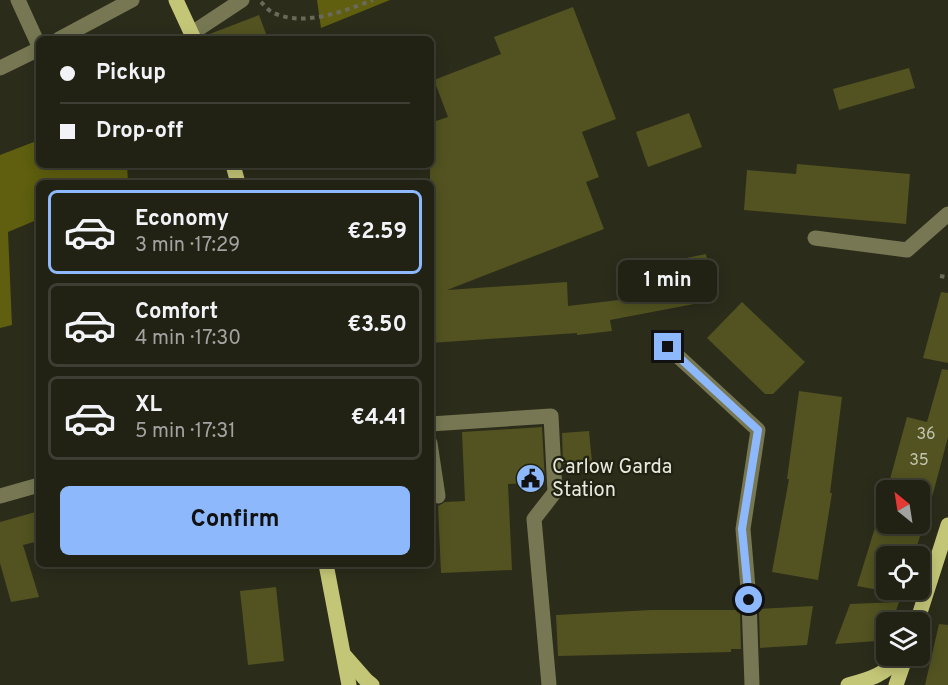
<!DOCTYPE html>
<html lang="en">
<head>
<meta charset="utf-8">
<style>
  body { margin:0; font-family:Overpass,sans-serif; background:#2d2e22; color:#f1f3f6; height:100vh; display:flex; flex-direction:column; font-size:22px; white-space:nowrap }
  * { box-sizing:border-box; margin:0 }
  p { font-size:20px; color:#a2a3a0 }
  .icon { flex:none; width:33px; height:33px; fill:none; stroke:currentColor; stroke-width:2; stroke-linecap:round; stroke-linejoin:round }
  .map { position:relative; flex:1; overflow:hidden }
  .drawer { position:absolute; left:36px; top:180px; width:398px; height:387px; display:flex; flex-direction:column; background:#212114; border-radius:9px; box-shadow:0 3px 15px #0003,0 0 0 2px #3e3e34 }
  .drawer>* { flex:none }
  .hud { position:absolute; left:36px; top:36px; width:398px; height:132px; border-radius:9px; box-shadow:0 3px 15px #0003,0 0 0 2px #3e3e34; display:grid; align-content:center; height:132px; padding:0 24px; background:#212114 }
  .needle { width:39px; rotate:330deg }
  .controls { position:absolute; left:876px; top:480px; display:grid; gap:12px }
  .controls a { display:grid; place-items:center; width:54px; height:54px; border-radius:9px; background:#212114; box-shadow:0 3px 15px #0003,0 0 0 2px #3e3e34; font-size:30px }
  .end { position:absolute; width:27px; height:27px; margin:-14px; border:8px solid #8db9fc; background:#111; box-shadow:0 0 0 3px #111 }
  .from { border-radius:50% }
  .bubble { position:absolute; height:42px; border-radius:9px; background:#212114; box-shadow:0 3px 15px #0003,0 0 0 2px #3e3e34; font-size:20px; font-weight:700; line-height:42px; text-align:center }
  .hud b { display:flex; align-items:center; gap:21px; height:57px; font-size:22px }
  .hud b+b { border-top:2px solid #3e3e34 }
  .hud i { width:15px; height:15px; background:#f1f3f6 }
  ul { padding:10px 0 0; list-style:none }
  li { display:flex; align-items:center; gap:18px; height:84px; margin:0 12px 9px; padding:0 12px; border:3px solid #3e3e34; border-radius:9px }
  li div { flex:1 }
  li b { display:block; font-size:22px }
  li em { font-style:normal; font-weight:700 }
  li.selected { border-color:#8db9fc }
  li>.icon { width:54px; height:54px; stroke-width:1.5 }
  .primary-button { display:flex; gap:12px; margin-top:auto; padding:12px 24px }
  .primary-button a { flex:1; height:69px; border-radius:9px; background:#8db9fc; color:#111; font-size:24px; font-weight:700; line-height:69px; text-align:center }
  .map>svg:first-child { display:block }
  .forest { fill:#5f5f0f }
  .building { fill:#525320 }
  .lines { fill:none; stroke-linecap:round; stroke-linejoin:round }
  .path { stroke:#6a6a5b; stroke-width:4; stroke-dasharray:4.5 4.5; stroke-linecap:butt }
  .minor { stroke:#777853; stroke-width:15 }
  .major { stroke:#c4c677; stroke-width:15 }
  .route { stroke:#8db9fc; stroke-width:8 }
  .labels { text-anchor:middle; stroke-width:4.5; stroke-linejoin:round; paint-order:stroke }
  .number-label { font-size:16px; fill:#c3c4af }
  .poi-label { font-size:20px; fill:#e9eadf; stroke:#222212; text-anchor:start }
</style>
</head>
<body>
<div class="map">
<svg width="948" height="685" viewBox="0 0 948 685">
  <rect width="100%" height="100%" fill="#2c2c1b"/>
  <!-- forest -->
  <g class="forest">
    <polygon points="317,0 390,0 321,28"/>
    <polygon points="39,140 39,165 127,165 128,182 39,183 39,219 8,232 12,325 0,328 0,155"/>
  </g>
  <!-- building -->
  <g class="building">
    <polygon points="573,7 616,119 582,132 599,177 586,182 604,229 447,290 567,282 568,306 627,299 622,271 706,254 715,300 610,320 612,331 577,335 577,333 430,343 430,123 448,117 434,80 501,54 494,37"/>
    <polygon points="259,15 268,39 204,39 207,35"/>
    <polygon points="909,68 915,88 839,110 833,89"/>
    <polygon points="689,113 702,147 648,167 636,132"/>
    <polygon points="797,164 910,174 906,224 744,210 747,170 796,174"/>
    <polygon points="941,292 948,293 948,363 923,358"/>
    <polygon points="742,302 805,362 773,394 765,394 707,338"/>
    <polygon points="942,369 948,370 948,437 934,490 914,556 886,556 886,590 903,590 901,594 857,586 886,492 886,524 920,524 920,490 887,490 907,417 927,422"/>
    <polygon points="799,391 842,397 830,493 832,493 818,580 772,572 789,479 787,479"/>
    <polygon points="542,427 545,482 508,484 512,570 441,573 438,506 445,502 465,501 462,432"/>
    <polygon points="589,431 592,462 563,464 562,433"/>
    <polygon points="39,511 39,541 23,545 39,597 11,602 0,563 0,522"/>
    <polygon points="276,587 284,661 248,665 240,591"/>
    <polygon points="899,602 892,622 886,622 886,634 877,641 835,644 850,604"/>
    <polygon points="813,606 807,645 760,648 759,609"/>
    <polygon points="651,610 740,610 741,649 731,649 731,652 558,656 556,615"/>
    <polygon points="939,624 948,625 948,685 925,685"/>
  </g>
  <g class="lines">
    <!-- path -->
    <g class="path">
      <path d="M261,2c3,3 7,8 11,10 30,16 72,-1 101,-12"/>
      <polyline points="940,276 946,277"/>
    </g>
    <!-- minor -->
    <g class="minor">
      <polyline points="18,0 39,46"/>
      <polyline points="192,33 242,0"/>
      <polyline points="59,39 132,0"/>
      <polyline points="0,68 39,49"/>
      <polyline points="815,238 907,250 948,214"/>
      <polyline points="668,347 758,430 743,529 749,600 752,685"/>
      <polyline points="430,424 551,416 555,492 534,519 549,685"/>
      <polyline points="430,443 438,496"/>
      <polyline points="0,496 39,485"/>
    </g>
    <!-- major -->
    <g class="major">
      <polyline points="176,0 194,39"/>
      <polyline points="233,165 238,183"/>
      <polyline points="326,564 349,685"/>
      <polyline points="917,622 948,525"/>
      <polyline points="344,655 366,680 372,685"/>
      <path d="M848,685c23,-6 38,-11 53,-29"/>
      <polyline points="896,685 906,656"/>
    </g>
  </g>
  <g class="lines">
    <!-- route -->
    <polyline class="route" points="668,347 758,430 742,529 749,600"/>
  </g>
  <!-- icons -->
  <defs>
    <symbol id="civic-disc" viewBox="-11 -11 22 22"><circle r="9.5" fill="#8db9fc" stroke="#222212"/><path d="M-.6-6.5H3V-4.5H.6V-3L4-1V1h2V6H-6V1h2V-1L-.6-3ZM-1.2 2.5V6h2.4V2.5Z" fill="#111"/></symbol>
  </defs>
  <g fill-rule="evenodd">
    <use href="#civic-disc" x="514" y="462" width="33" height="33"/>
  </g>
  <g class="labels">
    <!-- number labels -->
    <g class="number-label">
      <text x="926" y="439">36</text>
      <text x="919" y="465">35</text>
    </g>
    <!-- poi labels -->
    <g class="poi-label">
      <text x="552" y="473">Carlow Garda<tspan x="552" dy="23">Station</tspan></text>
    </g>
  </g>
</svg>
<div class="controls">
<a><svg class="needle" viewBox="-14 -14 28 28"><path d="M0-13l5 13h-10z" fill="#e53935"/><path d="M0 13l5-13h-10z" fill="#a2a3a0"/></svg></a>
<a><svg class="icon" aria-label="locate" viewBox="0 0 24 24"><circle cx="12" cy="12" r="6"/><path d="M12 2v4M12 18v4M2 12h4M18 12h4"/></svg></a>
<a><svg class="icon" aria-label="layers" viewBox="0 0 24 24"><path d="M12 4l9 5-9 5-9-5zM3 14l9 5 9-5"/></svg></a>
</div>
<i class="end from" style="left:749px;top:600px"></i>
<i class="end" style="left:668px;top:347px"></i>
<div class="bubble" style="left:618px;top:260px;width:99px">1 min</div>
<div class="hud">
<b><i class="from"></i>Pickup</b>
<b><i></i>Drop-off</b>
</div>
<section class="drawer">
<ul>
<li class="selected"><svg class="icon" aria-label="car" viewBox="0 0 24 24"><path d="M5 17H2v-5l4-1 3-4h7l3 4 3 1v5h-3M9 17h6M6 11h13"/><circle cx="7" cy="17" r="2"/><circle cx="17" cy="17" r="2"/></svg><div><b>Economy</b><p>3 min · 17:29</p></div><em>€2.59</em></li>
<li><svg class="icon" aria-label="car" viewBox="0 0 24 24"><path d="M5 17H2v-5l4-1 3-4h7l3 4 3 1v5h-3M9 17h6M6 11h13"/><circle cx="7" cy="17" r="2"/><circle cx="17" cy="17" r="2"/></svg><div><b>Comfort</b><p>4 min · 17:30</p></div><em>€3.50</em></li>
<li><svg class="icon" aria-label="car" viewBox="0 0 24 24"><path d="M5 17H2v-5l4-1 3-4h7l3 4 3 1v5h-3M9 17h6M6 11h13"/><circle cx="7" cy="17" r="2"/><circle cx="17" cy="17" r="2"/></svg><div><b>XL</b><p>5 min · 17:31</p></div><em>€4.41</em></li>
</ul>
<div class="primary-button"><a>Confirm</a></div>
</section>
</div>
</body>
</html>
